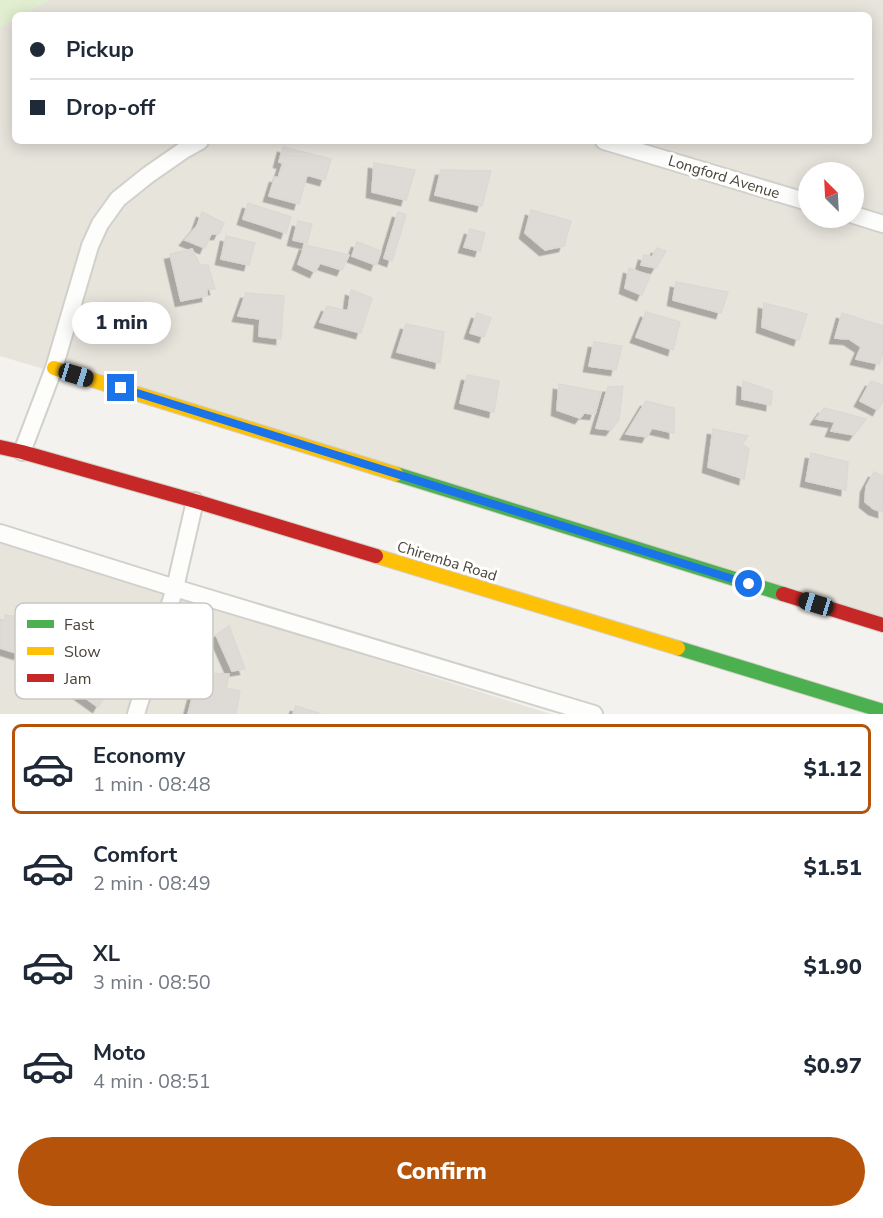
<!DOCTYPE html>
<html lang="en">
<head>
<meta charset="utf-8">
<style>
  body { margin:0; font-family:"Nunito Sans",sans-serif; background:#f2f2f3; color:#1f2937; height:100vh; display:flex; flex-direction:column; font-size:22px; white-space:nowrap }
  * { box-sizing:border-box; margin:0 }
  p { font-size:20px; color:#747a83 }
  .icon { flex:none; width:33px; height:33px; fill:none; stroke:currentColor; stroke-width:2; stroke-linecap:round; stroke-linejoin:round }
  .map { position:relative; height:714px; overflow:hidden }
  .panel { display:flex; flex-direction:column; background:#fff; flex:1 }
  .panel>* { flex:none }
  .top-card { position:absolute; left:12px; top:12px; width:860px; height:132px; border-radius:9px; box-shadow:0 3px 15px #0003; display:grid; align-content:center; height:132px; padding:0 18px; background:#fff }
  .needle { width:39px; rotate:336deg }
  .fabs { position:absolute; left:798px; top:162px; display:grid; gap:12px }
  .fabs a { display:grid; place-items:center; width:66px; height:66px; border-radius:50%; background:#fff; box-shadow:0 3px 15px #0003; font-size:30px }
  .end { position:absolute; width:27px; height:27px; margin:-14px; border:8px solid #1a73e8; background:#fff; box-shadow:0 0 0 3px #fff }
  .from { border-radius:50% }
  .bubble { position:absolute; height:42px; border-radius:21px; background:#fff; box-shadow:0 3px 15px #0003; font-size:20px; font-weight:800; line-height:42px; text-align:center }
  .car { position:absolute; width:18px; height:36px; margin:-18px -9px; border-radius:8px; box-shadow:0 0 4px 2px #0007; background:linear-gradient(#222 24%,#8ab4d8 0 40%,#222 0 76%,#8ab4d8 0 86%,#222 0) }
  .top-card b { display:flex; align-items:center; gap:21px; height:57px; font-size:22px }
  .top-card b+b { border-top:2px solid #e0e1e3 }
  .top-card i { width:15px; height:15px; background:#1f2937 }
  ul { padding:10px 0 0; list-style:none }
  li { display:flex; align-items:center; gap:18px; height:90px; margin:0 12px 9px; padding:0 6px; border:3px solid transparent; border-radius:9px }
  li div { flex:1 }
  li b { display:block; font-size:22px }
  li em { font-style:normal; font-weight:800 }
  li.current { border-color:#b45309 }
  li>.icon { width:54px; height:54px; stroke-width:1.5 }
  .action { display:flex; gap:12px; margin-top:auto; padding:12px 18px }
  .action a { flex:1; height:69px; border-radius:36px; background:#b45309; color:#fff; font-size:24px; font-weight:800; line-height:69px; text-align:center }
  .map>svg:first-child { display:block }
  .residential { fill:#e7e4dc; fill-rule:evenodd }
  .green { fill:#e1eecf }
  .building { fill:#dedbd6; stroke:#dcd9d4; stroke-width:1.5; filter:url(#shadow) }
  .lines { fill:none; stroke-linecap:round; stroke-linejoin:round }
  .street-casing { stroke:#d2d0cb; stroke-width:20 }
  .fast-casing { stroke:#d3cfc5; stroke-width:16 }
  .slow-casing { stroke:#d3cfc5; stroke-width:16 }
  .jam-casing { stroke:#d3cfc5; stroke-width:16 }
  .street { stroke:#fdfdfc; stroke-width:16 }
  .fast { stroke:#4caf50; stroke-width:14 }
  .slow { stroke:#ffc107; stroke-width:14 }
  .jam { stroke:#c62828; stroke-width:14 }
  .route { stroke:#1a73e8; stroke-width:8 }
  .labels { text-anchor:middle; stroke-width:6; stroke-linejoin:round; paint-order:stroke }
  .street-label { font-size:15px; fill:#4b4439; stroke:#fff }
  .key { fill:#fff; stroke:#c9c7c4; stroke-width:1.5 }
  .key-label { font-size:16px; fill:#4b4439 }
</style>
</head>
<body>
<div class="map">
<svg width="883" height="714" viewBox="0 0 883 714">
  <defs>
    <filter id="shadow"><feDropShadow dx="-5.5" dy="5.5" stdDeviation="0" flood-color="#0004"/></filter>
  </defs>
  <rect width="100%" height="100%" fill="#f4f2ee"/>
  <!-- residential -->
  <g class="residential">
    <path d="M49,0h834v618l-883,-262v-328l15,-9v122h853v-126h-846zM808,172h46v46h-46z"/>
    <polygon points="0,541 551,714 0,714"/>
  </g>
  <!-- green -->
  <polygon class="green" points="0,0 49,0 22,15 15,15 15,19 0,28"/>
  <!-- building -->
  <g class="building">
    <polygon points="283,147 331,159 325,180 307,175 299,204 269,196 275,177 278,178 283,163 279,162"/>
    <polygon points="374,163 415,170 406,200 372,192"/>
    <polygon points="441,170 491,171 482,206 435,195"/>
    <polygon points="248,203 291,217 286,233 243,219"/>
    <polygon points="531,210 571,221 564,246 545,250 525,233"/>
    <polygon points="202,212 224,223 219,234 211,234 205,248 185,240 197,226"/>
    <polygon points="398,212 406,215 392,261 384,258"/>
    <polygon points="298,221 312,224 307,243 293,240"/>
    <polygon points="470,229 485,233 480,251 464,247"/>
    <polygon points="226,236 255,243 249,265 221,259"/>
    <polygon points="357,242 381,251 376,265 352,256"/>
    <polygon points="305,245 349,255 342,270 320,263 315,272 298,264"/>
    <polygon points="657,248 666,251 656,268 641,265 644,255 652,257"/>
    <polygon points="192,249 200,265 208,265 215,289 207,289 207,296 181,301 170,254"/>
    <polygon points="629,268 650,276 642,295 625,288"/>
    <polygon points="676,282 728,292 721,313 673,300"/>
    <polygon points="351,290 372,298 361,333 320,322 327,306 348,311"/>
    <polygon points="246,293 284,296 281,339 259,336 260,319 238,316"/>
    <polygon points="764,303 807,314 799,340 762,327"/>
    <polygon points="646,312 680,322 673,350 636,337"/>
    <polygon points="477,313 491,318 484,337 470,333"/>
    <polygon points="842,313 883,326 883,352 879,364 856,359 861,347 849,339 835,338"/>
    <polygon points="406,324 444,332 440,363 397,352"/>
    <polygon points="594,342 622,346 616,370 589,366"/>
    <polygon points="467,375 499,381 494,412 460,403"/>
    <polygon points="743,381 772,391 771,405 742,399"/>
    <polygon points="871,381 883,385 883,400 878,410 860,401"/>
    <polygon points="559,384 601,392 595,414 584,413 580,418 557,410"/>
    <polygon points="623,386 619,419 611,430 596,428 608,387"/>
    <polygon points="646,401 674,408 674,433 652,428 647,437 626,434"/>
    <polygon points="824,408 866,419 854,435 831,431 835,422 816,419"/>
    <polygon points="713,429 748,436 742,444 749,449 744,479 708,467"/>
    <polygon points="811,453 848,462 846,490 806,481"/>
    <polygon points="874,472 883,476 883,512 874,509 865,502 866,487"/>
    <polygon points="5,615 31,619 31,638 40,639 37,656 25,647 19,654 0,648 0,621 5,621"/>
    <polygon points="229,626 245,669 232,671 216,635"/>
    <polygon points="98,652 115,654 124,663 98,707 77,692 89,680 85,671"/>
    <polygon points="199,673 229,674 226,688 240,691 236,714 188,714"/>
    <polygon points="296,706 321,714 293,714"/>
  </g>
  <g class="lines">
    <defs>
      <g id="street">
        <polyline points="604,141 808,202"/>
        <polyline points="854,215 883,224"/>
        <polyline points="22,452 54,368 90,246 100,224 118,199 148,175 184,150 200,141"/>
        <polyline points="0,533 175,588 594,714"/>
        <polyline points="136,714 175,588 195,501"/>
      </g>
      <g id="fast">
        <polyline points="396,474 783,594"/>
        <polyline points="678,648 883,711"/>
      </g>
      <g id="slow">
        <polyline points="54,368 396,474"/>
        <polyline points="376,556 678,648"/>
      </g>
      <g id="jam">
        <polyline points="0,447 22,452 195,501 376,556"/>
        <polyline points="783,594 883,625"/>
      </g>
    </defs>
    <!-- street casing -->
    <use href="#street" class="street-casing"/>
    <!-- fast casing -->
    <use href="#fast" class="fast-casing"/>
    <!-- slow casing -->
    <use href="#slow" class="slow-casing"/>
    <!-- jam casing -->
    <use href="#jam" class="jam-casing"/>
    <!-- street -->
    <use href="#street" class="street"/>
    <!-- fast -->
    <use href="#fast" class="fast"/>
    <!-- slow -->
    <use href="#slow" class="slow"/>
    <!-- jam -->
    <use href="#jam" class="jam"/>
  </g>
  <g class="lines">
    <!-- route -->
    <polyline class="route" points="121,388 749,584"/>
  </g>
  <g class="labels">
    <!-- street labels -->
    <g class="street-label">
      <text transform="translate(724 177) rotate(17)" y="5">Longford Avenue</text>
      <text transform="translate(447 561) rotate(17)" y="5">Chiremba Road</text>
    </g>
  </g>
  <!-- legend -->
  <rect x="15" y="603" width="198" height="96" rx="9" class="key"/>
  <rect x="27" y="620" width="27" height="8" fill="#4caf50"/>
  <rect x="27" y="647" width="27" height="8" fill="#ffc107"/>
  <rect x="27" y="674" width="27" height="8" fill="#c62828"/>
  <g class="key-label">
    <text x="64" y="630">Fast</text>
    <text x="64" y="657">Slow</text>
    <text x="64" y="684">Jam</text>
  </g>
</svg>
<div class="fabs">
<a><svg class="needle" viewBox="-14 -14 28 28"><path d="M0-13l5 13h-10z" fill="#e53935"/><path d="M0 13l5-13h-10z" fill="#747a83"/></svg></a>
</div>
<i class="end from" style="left:749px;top:584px"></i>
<i class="end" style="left:121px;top:388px"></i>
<div class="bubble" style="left:72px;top:302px;width:99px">1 min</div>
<i class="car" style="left:76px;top:375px;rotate:107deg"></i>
<i class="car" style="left:816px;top:604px;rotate:287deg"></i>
<div class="top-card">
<b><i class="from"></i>Pickup</b>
<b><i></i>Drop-off</b>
</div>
</div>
<section class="panel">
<ul>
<li class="current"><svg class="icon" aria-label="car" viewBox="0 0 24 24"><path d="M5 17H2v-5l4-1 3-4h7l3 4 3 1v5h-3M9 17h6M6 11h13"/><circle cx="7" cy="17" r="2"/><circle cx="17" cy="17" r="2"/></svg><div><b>Economy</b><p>1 min · 08:48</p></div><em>$1.12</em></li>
<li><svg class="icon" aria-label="car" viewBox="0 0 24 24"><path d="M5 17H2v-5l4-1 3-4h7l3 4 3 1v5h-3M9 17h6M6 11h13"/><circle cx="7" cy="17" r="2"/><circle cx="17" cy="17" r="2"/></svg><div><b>Comfort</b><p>2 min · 08:49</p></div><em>$1.51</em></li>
<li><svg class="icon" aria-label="car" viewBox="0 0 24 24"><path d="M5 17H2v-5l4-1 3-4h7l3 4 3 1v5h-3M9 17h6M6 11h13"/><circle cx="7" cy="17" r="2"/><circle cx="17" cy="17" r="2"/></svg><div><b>XL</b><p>3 min · 08:50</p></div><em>$1.90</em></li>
<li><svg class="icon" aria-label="car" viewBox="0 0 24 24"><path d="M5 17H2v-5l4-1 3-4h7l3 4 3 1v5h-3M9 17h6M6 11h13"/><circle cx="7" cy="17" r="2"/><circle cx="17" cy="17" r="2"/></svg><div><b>Moto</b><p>4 min · 08:51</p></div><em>$0.97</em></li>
</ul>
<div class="action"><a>Confirm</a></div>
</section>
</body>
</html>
